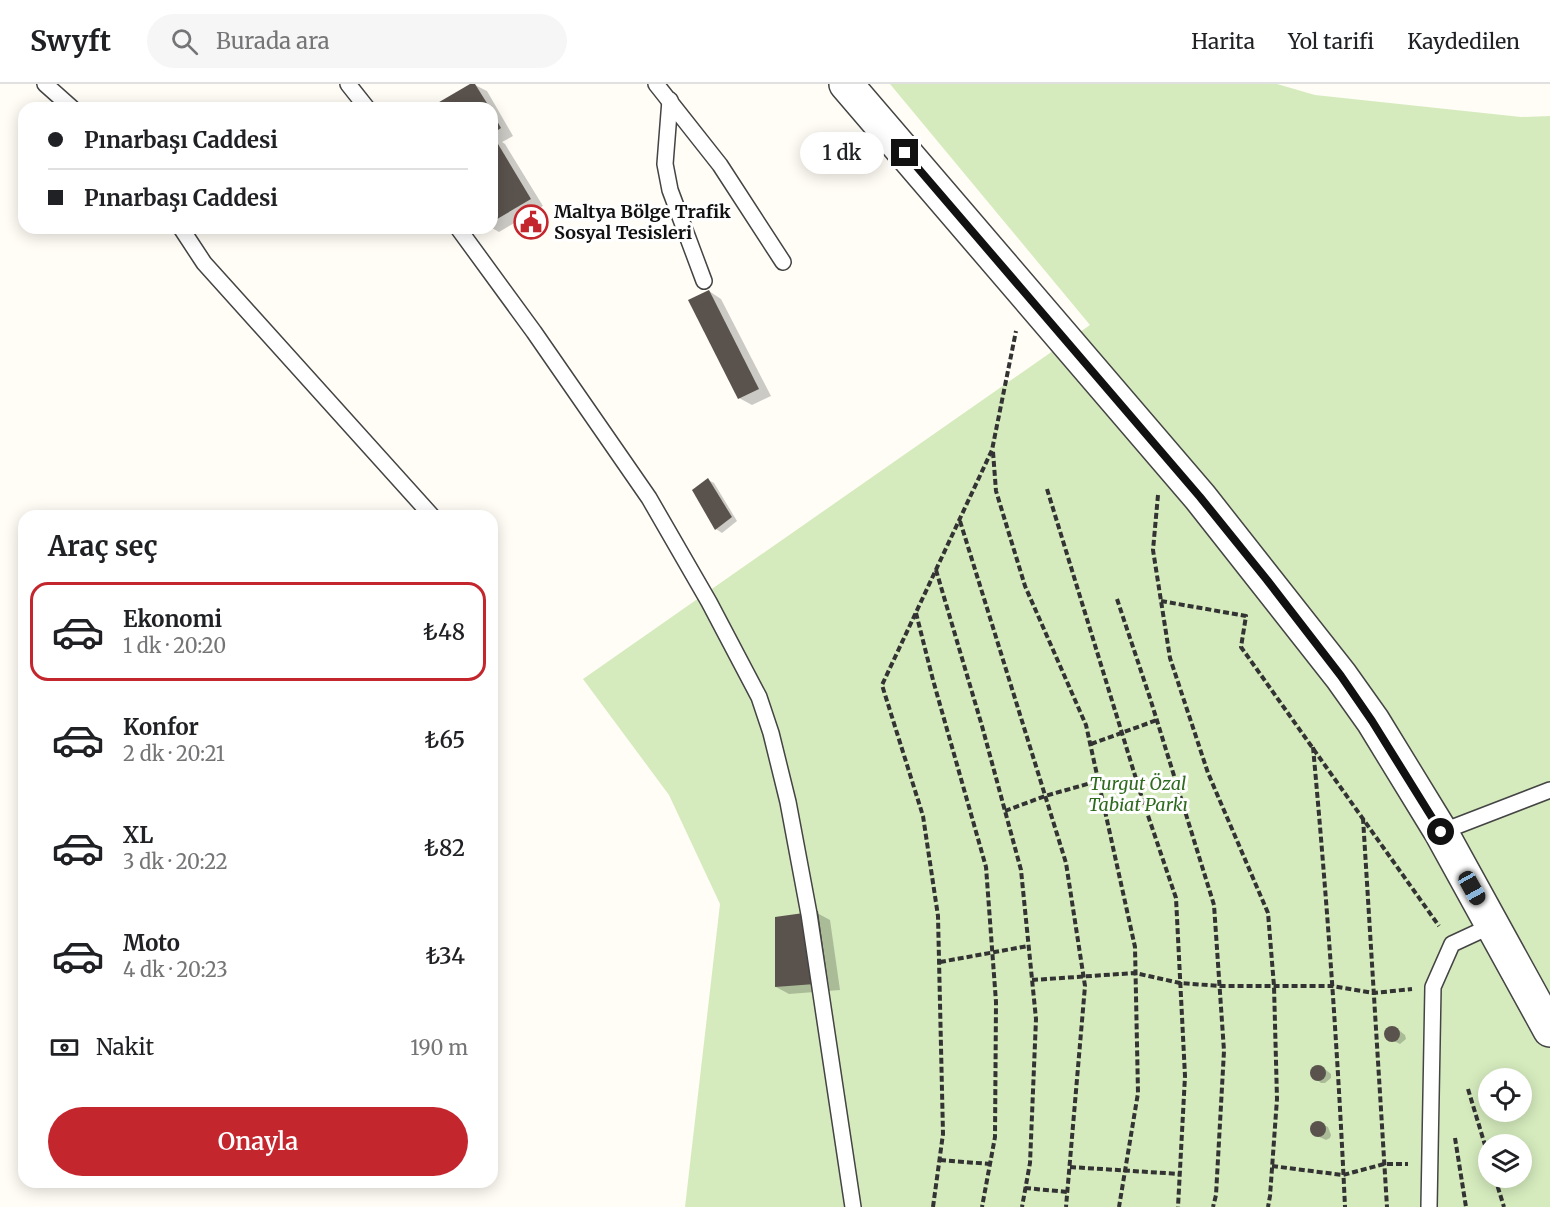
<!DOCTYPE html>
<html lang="tr">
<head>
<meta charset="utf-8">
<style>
  body { margin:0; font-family:Merriweather,serif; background:#f6f6f6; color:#202124; height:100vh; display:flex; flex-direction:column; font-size:22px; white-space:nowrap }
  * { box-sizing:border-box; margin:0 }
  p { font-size:20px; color:#757577 }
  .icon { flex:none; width:33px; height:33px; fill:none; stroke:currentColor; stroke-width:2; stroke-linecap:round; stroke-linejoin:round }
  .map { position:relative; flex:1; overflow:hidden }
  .panel { position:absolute; left:18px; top:426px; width:480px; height:678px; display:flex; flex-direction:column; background:#fff; border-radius:18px; box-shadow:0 3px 15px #0003 }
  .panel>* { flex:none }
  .hud { position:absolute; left:18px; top:18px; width:480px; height:132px; border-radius:18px; box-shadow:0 3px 15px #0003; display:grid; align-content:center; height:132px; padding:0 30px; background:#fff }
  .buttons { position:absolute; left:1478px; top:984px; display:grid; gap:12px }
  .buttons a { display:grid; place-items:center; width:54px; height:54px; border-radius:50%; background:#fff; box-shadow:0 3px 15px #0003; font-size:30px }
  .end { position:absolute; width:27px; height:27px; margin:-14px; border:8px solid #111; background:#fff; box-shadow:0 0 0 3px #fff }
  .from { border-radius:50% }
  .bubble { position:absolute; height:42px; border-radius:21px; background:#fff; box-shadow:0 3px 15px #0003; font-size:20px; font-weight:600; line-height:42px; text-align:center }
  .car { position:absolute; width:18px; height:36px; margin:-18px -9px; border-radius:8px; box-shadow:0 0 4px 2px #0007; background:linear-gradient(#222 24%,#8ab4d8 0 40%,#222 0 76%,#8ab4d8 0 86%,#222 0) }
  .hud b { display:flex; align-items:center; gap:21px; height:57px; font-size:22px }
  .hud b+b { border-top:2px solid #e0e0e0 }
  .hud i { width:15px; height:15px; background:#202124 }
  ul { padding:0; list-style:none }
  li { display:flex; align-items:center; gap:18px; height:99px; margin:0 12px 9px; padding:0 18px; border:3px solid transparent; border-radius:18px }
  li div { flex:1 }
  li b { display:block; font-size:22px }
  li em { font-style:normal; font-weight:600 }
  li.selected { border-color:#c4262e }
  li>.icon { width:54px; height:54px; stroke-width:1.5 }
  h2 { padding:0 30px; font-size:27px; line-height:72px }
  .pay { display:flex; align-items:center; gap:15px; height:66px; padding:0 30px; font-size:22px }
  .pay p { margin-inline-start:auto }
  .action { display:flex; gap:12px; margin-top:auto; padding:12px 30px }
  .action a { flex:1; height:69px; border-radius:36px; background:#c4262e; color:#fff; font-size:24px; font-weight:600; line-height:69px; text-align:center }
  header { display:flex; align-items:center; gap:36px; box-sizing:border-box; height:84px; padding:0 30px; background:#fff; border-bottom:2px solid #e0e0e0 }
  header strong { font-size:28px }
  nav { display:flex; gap:33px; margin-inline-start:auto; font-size:21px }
  .search { width:420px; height:54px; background:#f6f6f6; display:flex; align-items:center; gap:15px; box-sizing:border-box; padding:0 21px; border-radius:33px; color:#757577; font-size:22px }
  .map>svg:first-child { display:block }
  .green { fill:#d5ebbd; fill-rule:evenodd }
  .shadow { fill:#0003 }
  .building { fill:#5a524d }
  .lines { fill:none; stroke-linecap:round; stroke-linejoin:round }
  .service-casing { stroke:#444; stroke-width:18 }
  .tertiary-casing { stroke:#444; stroke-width:36 }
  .path { stroke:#333; stroke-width:4; stroke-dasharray:6 3; stroke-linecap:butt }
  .service { stroke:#fff; stroke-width:15 }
  .tertiary { stroke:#fff; stroke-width:33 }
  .route { stroke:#111; stroke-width:8 }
  .labels { text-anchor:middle; stroke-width:6; stroke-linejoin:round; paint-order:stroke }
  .poi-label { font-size:18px; font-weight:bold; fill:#111; stroke:#fff; text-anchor:start }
  .park-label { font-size:18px; font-style:italic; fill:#2f6b1f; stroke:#fff }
</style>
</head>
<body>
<header>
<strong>Swyft</strong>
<div class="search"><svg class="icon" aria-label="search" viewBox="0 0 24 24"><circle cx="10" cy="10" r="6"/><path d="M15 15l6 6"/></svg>Burada ara</div>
<nav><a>Harita</a><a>Yol tarifi</a><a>Kaydedilen</a></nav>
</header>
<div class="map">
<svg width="1550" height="1123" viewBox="0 0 1550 1123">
  <rect width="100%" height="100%" fill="#fffdf5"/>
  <!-- green -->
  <path class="green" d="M890,0h387l38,11 206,22 29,-1v1091h-865l35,-303 -51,-109 -86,-116 507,-354zM1488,994h33v34h-33zM1488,1060h33v34h-33z"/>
  <!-- shadow -->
  <g class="shadow">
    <polygon points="473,0 487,7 513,52 502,58 505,60 543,122 499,148 492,144 492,24 432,24"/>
    <polygon points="709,207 721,215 771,312 752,321 739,314"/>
    <polygon points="708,396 714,399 737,437 722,449 716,445 694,407"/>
    <polygon points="817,829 830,836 840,906 789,910 776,903"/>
    <polygon points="1396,944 1405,951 1406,955 1400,960 1386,953 1388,945"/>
    <polygon points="1322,983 1331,990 1331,994 1325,999 1321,999 1312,992 1314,984"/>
    <polygon points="1317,1038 1328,1043 1331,1051 1330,1054 1326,1056 1315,1051 1312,1043"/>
  </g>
  <!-- building -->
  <g class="building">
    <polygon points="470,0 475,0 490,24 429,24"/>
    <polygon points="492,28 501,44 492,50"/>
    <polygon points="492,50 531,115 492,138"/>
    <polygon points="709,206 759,305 738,315 688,216"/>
    <polygon points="708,394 732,433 715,446 692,406"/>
    <polygon points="818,827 828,899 775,903 775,833"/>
    <circle cx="1392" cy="950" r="8"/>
    <circle cx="1318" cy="989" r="8"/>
    <circle cx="1318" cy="1045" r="8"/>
  </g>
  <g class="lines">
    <defs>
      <g id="service">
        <polyline points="45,0 72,24"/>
        <polyline points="348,0 367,24"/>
        <polyline points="656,0 720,81 783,178"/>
        <polyline points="670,16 665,80 670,106 704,197"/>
        <polyline points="181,144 204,179 432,432"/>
        <polyline points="458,144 534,248 649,414 709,518 759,613 771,649 788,718 809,830 853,1123"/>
        <polyline points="1441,748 1550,706"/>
        <polyline points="1429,1123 1433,903 1452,860 1493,841"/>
      </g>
      <polyline id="tertiary" points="846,0 1200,413 1341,592 1373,637 1441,748 1550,946"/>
    </defs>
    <!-- service casing -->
    <use href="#service" class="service-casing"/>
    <!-- tertiary casing -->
    <use href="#tertiary" class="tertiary-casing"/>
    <!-- path -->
    <g class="path">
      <polyline points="993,368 996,407 1025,502 1086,641 1135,863 1138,1009 1119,1123"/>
      <polyline points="1047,405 1141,711 1176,814 1185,992 1178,1123"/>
      <polyline points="1158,411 1153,466 1170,574 1208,689 1268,829 1274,902 1277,1015 1270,1112 1268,1123"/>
      <polyline points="960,437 1066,779 1085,902 1066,1123"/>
      <polyline points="936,486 982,642 1021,786 1036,935 1030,1079 1022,1123"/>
      <polyline points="1117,515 1150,614 1214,821 1224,967 1216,1111 1213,1123"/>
      <polyline points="1161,517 1246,532 1241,563 1439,842"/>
      <polyline points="916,529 933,596 986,783 996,918 995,1053 982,1123"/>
      <polyline points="1091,660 1157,636"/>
      <path d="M1313,663c14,153 25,306 32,460"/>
      <polyline points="1005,727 1045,712 1098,697"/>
      <polyline points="1363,734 1387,1123"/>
      <polyline points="940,878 1028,862"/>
      <polyline points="1032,896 1135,889 1180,899 1220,902 1332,902 1374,909 1412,905"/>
      <polyline points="1468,1005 1488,1071"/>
      <polyline points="1455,1054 1466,1123"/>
      <polyline points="940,1076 990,1080"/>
      <polyline points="1272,1082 1343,1091 1384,1080 1408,1080"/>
      <polyline points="1070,1083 1180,1090"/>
      <polyline points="1495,1094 1504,1123"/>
      <polyline points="1025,1104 1068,1108"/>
      <polyline points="933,1123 943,1050 938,832 923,732 882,601 992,366 1016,247"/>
    </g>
    <!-- service -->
    <use href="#service" class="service"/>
    <!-- tertiary -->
    <use href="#tertiary" class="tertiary"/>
  </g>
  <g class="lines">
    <!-- route -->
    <polyline class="route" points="905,69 1200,413 1267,496 1341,592 1372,637 1441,748"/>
  </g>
  <!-- icons -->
  <defs>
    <symbol id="civic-ring" viewBox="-11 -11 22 22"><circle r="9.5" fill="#fff" stroke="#c4262e" stroke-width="1.5"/><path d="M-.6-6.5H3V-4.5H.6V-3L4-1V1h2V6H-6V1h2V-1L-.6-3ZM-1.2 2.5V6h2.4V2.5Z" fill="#c4262e"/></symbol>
  </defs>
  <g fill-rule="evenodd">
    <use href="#civic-ring" x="512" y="119" width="38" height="38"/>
  </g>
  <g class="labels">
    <!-- poi labels -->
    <g class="poi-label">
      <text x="554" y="134">Maltya Bölge Trafik<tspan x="554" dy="21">Sosyal Tesisleri</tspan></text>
    </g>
    <!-- park labels -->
    <g class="park-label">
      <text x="1138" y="706">Turgut Özal<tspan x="1138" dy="21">Tabiat Parkı</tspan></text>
    </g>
  </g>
</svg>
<div class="buttons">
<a><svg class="icon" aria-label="locate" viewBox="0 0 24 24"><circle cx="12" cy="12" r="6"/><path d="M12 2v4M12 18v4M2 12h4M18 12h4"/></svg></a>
<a><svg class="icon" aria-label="layers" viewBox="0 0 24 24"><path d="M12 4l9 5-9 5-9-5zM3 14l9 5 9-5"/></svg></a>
</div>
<i class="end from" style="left:1441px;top:748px"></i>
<i class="end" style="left:905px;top:69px"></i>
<div class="bubble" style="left:800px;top:48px;width:84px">1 dk</div>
<i class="car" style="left:1472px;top:804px;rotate:151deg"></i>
<div class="hud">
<b><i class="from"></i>Pınarbaşı Caddesi</b>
<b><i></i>Pınarbaşı Caddesi</b>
</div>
<section class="panel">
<h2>Araç seç</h2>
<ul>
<li class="selected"><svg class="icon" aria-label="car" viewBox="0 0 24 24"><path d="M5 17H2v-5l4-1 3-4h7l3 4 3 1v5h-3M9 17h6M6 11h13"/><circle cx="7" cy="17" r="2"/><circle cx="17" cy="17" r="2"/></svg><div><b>Ekonomi</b><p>1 dk · 20:20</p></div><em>₺48</em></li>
<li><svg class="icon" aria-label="car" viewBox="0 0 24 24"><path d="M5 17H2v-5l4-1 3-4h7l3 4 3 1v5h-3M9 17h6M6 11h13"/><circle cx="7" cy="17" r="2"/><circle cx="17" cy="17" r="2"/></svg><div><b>Konfor</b><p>2 dk · 20:21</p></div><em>₺65</em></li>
<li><svg class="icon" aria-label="car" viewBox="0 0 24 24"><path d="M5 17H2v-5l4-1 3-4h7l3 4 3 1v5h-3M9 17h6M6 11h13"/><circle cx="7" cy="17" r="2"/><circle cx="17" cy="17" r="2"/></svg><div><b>XL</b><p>3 dk · 20:22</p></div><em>₺82</em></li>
<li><svg class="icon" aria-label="car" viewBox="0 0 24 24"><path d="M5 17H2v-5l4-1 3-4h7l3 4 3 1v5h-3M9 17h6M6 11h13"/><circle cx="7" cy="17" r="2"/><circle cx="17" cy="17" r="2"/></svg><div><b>Moto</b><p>4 dk · 20:23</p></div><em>₺34</em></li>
</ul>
<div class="pay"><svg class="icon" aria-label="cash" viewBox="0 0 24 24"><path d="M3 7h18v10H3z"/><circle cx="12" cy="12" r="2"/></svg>Nakit<p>190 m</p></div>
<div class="action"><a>Onayla</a></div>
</section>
</div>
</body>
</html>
